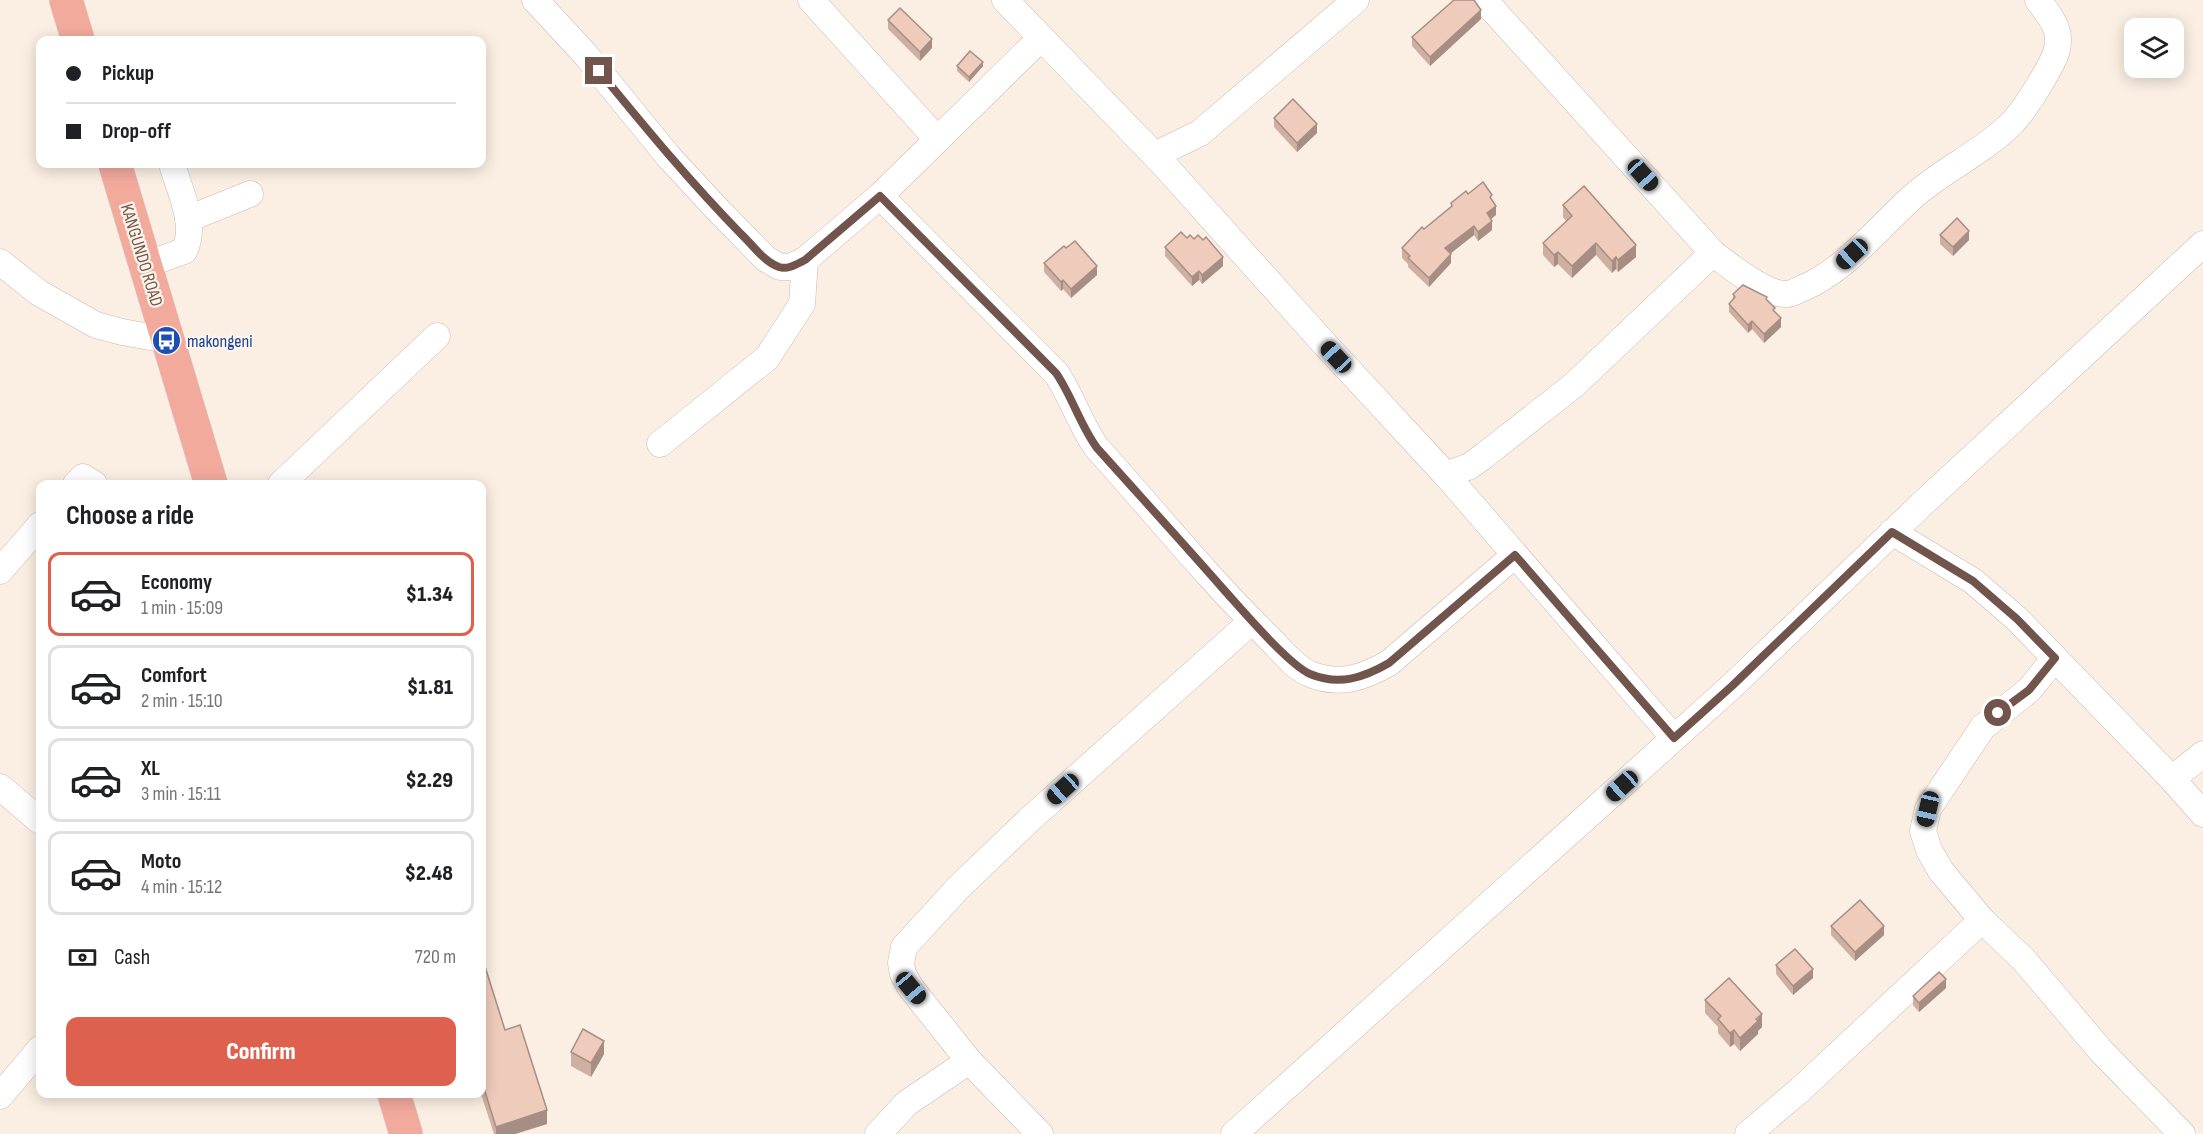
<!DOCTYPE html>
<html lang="en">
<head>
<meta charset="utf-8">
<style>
  body { margin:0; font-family:"Sofia Sans Condensed",sans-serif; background:#f2f2f2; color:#202124; height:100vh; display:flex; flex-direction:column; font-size:22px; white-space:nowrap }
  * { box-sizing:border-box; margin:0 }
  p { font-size:20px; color:#757577 }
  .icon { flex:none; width:33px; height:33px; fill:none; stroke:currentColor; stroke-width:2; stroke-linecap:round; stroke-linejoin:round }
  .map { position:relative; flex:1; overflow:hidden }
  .panel { position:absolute; left:36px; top:480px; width:450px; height:618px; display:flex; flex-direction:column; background:#fff; border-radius:12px; box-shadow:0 3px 15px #0003 }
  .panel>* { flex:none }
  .banner { position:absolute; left:36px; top:36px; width:450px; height:132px; border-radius:12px; box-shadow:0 3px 15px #0003; display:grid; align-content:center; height:132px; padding:0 30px; background:#fff }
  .tools { position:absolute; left:2124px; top:18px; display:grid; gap:12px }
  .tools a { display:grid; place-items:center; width:60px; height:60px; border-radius:12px; background:#fff; box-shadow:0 3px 15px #0003; font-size:30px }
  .end { position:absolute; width:27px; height:27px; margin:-14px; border:8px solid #71544b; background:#fff; box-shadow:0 0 0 3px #fff }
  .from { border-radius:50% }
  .car { position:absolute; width:18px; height:36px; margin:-18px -9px; border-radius:8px; box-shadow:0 0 4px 2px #0007; background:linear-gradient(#222 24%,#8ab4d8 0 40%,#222 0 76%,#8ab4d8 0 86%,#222 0) }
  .banner b { display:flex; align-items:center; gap:21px; height:57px; font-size:22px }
  .banner b+b { border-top:2px solid #e0e0e0 }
  .banner i { width:15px; height:15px; background:#202124 }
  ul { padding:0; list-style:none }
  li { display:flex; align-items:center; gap:18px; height:84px; margin:0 12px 9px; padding:0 18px; border:3px solid #e0e0e0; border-radius:12px }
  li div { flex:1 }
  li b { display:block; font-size:22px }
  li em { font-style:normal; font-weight:800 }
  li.current { border-color:#de604f }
  li>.icon { width:54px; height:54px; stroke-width:1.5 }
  h2 { padding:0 30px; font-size:27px; line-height:72px }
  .pay { display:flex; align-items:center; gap:15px; height:66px; padding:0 30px; font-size:22px }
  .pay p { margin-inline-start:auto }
  .action { display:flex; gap:12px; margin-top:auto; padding:12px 30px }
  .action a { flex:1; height:69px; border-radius:12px; background:#de604f; color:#fff; font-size:24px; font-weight:800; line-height:69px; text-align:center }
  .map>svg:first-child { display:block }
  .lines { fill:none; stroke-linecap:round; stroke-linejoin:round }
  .minor-casing { stroke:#cdb8ae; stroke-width:27 }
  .highway-casing { stroke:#d7cfcd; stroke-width:34 }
  .minor { stroke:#fff; stroke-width:26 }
  .highway { stroke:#f2aa9d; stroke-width:33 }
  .wall { fill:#ceafa2 }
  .shaded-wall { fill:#a78e84 }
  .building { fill:#efcbbc; stroke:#a78e84; stroke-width:1.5 }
  .route { stroke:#71544b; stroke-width:8 }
  .labels { text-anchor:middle; stroke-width:4.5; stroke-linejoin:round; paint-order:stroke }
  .street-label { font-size:18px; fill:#71544b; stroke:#fef4e9 }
  .transit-label { font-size:18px; fill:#164399; stroke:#fef4e9; text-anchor:start }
</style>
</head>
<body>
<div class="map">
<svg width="2203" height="1134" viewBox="0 0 2203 1134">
  <rect width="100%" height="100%" fill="#fbefe3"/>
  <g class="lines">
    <defs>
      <g id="minor">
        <polyline points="535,0 585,54 668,156 717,209 766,259 780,267 790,267 805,260 880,196 1041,38"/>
        <polyline points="811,0 937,139"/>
        <polyline points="1005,0 1166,167 1321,340 1446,475 1674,738"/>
        <polyline points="1155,155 1200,133 1356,0"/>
        <path d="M880,196l176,177c16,23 24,52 41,75 56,62 109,128 169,187 13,12 27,32 44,39 29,12 53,4 79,-11l126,-108"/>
        <polyline points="188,219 250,194"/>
        <path d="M1713,253c17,13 53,43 75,41 4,0 10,-4 13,-5 46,-19 79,-64 116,-96 30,-25 67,-42 95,-70 12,-12 42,-59 45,-74 5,-20 -8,-34 -19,-49"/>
        <polyline points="0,262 39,293 96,325 122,332 167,340"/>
        <path d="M145,265l39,-14c14,-26 -5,-61 -12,-87"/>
        <polyline points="660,444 767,358 802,304 805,260"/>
        <polyline points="1446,475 1470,466 1485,455 1574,385 1713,253 1484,0"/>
        <polyline points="76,484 83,477 94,484"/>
        <polyline points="281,484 437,336"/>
        <polyline points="1892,532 1973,581 2017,619 2172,779 2203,814"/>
        <polyline points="0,571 40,525"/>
        <polyline points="2055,658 2029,690 1983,727 1928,809 1923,831 1929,850 1941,871 1982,920 2024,960 2102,1052 2182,1134"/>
        <polyline points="2172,779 2203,754"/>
        <polyline points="0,787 40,821"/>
        <polyline points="969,1061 911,988 903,974 901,963 904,947 958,888 1029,820 1252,621"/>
        <polyline points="0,1096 40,1049"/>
        <polyline points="878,1134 907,1103 969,1061 1040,1134"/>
        <polyline points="1234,1134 1732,686 1921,505 2203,244"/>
        <polyline points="1748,1134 1801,1089 1982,920"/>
      </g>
      <g id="highway">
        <polyline points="66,0 78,40"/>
        <polyline points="115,164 211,484"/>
        <polyline points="394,1094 406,1134"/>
      </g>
    </defs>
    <!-- minor casing -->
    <use href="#minor" class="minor-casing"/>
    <!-- highway casing -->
    <use href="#highway" class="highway-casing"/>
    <!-- minor -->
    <use href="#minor" class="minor"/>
    <!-- highway -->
    <use href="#highway" class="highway"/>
  </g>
  <!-- wall -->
  <g class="wall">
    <polygon points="1481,19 1430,66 1412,46 1412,37"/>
    <polygon points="888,20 932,48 920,61 888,29"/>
    <polygon points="957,66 983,66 969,82 957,71"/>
    <polygon points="1274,118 1317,133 1297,152 1274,127"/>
    <polygon points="1492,201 1496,215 1491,219 1492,230 1478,241 1474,235 1450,253 1451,263 1429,287 1408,267 1408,264 1402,258 1402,248 1451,207 1451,203"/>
    <polygon points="1563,205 1636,257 1618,272 1616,269 1612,273 1596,255 1572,278 1558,264 1554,267 1543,255 1543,243 1567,222 1563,217"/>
    <polygon points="1940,235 1969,240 1953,256 1940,244"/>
    <polygon points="1187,238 1223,266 1202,284 1199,280 1192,286 1165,256 1165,247"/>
    <polygon points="1044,263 1097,275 1071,298 1063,289 1061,291 1044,272"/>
    <polygon points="1733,294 1775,312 1781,327 1764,343 1752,329 1748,333 1729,312 1729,304 1733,300"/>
    <polygon points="1831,926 1884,935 1855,961 1831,935"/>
    <polygon points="482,957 505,1030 547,1124 515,1134 494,1134 481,1094"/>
    <polygon points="1776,965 1813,978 1793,995 1776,974"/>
    <polygon points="1946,988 1919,1012 1913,1005 1913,996"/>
    <polygon points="1705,1000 1762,1027 1758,1031 1758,1034 1740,1051 1734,1044 1730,1047 1718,1033 1718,1027 1705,1013"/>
    <polygon points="571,1052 604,1054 591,1077 571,1066"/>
  </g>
  <!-- shaded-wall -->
  <g class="shaded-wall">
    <polygon points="1481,10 1481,19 1430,66 1430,57"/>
    <polygon points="932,39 932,48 920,61 920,52"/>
    <polygon points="983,62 983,66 969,82 969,77"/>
    <polygon points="1317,124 1317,133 1297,152 1297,143"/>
    <polygon points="1496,206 1496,215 1487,222 1487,213"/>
    <polygon points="1492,221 1492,230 1478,241 1478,232"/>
    <polygon points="1474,226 1474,235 1445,258 1445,248"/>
    <polygon points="1969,231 1969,240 1953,256 1953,247"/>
    <polygon points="1596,243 1596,255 1572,278 1572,266"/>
    <polygon points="1636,245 1636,257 1618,272 1618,260"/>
    <polygon points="1558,252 1558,264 1554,267 1554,255"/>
    <polygon points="1451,254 1451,263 1429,287 1429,278"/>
    <polygon points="1223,257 1223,266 1202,284 1202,275"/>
    <polygon points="1616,257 1616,269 1612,273 1612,261"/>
    <polygon points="1097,266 1097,275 1071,298 1071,289"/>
    <polygon points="1199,271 1199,280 1192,286 1192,277"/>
    <polygon points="1063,280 1063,289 1061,291 1061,282"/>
    <polygon points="1781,318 1781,327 1764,343 1764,334"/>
    <polygon points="1752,321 1752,329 1748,333 1748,325"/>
    <polygon points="1884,926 1884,935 1855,961 1855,952"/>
    <polygon points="1813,969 1813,978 1793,995 1793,986"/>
    <polygon points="1946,979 1946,988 1919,1012 1919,1003"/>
    <polygon points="1762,1014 1762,1027 1758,1031 1758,1034 1740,1051 1740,1038"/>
    <polygon points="1734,1030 1734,1044 1730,1047 1730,1033"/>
    <polygon points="604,1041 604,1054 591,1077 591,1063"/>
    <polygon points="547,1110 547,1124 515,1134 496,1134 496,1127"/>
  </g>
  <!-- building -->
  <g class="building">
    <polygon points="1454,0 1474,0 1481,10 1430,57 1412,37"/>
    <polygon points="900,8 932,39 920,52 888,20"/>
    <polygon points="970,51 983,62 969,77 957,66"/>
    <polygon points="1293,99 1317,124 1297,143 1274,118"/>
    <polygon points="1483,182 1492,195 1490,197 1496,206 1487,213 1492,221 1478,232 1474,226 1445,248 1451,254 1429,278 1408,258 1410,256 1402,248 1422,227 1424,229 1452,206 1451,203 1466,191 1468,194"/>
    <polygon points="1584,186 1636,245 1618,260 1616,257 1612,261 1596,243 1572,266 1558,252 1554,255 1543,243 1572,216 1563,205"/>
    <polygon points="1957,218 1969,231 1953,247 1940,235"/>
    <polygon points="1181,232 1187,238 1190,235 1194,239 1198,235 1203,240 1206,237 1223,257 1202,275 1199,271 1192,277 1165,247"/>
    <polygon points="1075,241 1097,266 1071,289 1063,280 1061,282 1044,263 1064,246 1066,248"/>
    <polygon points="1743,285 1767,297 1766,299 1775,308 1773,310 1781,318 1764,334 1752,321 1748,325 1729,304 1735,297 1733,294"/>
    <polygon points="1860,900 1884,926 1855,952 1831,926"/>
    <polygon points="1795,949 1813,969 1793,986 1776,965"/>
    <polygon points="482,957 505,1030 520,1025 547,1110 496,1127 482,1082"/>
    <polygon points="1939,972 1946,979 1919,1003 1913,996"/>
    <polygon points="1729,978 1762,1014 1756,1019 1758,1021 1740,1038 1734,1030 1730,1033 1718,1019 1721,1016 1705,1000"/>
    <polygon points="583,1029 604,1041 591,1063 571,1052"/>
  </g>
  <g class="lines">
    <!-- route -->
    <path class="route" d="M599,71c46,56 91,111 142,163 11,10 23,28 38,33 9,3 18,-3 26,-7l75,-64 176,177c16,23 24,52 41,75 43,48 86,95 128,143 18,20 63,73 85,83 29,12 53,4 79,-11l126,-108 159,183 58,-52 160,-154 81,49 44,38 38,39 -26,32 -31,23"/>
  </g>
  <!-- icons -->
  <defs>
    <symbol id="bus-disc" viewBox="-11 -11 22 22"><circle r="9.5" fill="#1a4fb4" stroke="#fef4e9"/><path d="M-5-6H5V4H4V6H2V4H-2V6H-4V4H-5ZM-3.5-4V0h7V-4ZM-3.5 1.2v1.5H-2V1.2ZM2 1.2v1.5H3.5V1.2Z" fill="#fff"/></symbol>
  </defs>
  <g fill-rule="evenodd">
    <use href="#bus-disc" x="150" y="324" width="33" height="33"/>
  </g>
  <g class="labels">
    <!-- street labels -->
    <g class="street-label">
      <text transform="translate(142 255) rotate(73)" y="6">KANGUNDO ROAD</text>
    </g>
    <!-- transit labels -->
    <g class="transit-label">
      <text x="187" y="347">makongeni</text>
    </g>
  </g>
</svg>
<div class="tools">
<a><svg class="icon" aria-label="layers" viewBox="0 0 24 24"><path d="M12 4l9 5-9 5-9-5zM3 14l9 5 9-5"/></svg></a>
</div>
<i class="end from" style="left:1998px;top:713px"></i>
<i class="end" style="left:599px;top:71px"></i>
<i class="car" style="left:1643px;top:175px;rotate:138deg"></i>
<i class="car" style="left:1852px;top:254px;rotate:227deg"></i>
<i class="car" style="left:1336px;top:357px;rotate:317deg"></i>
<i class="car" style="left:1622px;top:786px;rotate:228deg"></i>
<i class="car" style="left:1063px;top:789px;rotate:228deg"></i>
<i class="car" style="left:1928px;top:809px;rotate:193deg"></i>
<i class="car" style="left:911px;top:988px;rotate:140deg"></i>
<div class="banner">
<b><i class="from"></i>Pickup</b>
<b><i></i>Drop-off</b>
</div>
<section class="panel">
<h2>Choose a ride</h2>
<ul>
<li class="current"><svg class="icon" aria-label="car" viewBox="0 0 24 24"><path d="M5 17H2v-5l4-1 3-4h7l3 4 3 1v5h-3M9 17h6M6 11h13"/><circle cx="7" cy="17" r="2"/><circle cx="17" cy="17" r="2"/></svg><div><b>Economy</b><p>1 min · 15:09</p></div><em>$1.34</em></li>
<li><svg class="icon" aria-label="car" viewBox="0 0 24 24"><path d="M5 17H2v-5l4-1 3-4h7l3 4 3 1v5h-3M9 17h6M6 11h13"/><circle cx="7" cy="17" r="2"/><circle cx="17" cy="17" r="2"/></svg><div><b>Comfort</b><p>2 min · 15:10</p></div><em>$1.81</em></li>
<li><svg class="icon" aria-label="car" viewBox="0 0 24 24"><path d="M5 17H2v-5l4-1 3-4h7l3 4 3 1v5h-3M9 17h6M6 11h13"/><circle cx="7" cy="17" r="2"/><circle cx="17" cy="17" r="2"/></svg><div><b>XL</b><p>3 min · 15:11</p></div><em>$2.29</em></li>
<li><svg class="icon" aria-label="car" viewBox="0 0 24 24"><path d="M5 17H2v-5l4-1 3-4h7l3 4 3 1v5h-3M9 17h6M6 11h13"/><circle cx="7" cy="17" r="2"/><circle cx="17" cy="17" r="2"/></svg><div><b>Moto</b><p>4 min · 15:12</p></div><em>$2.48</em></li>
</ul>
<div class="pay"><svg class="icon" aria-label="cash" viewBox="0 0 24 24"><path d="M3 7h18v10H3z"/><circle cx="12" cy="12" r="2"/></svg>Cash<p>720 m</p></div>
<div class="action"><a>Confirm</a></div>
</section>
</div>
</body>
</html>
